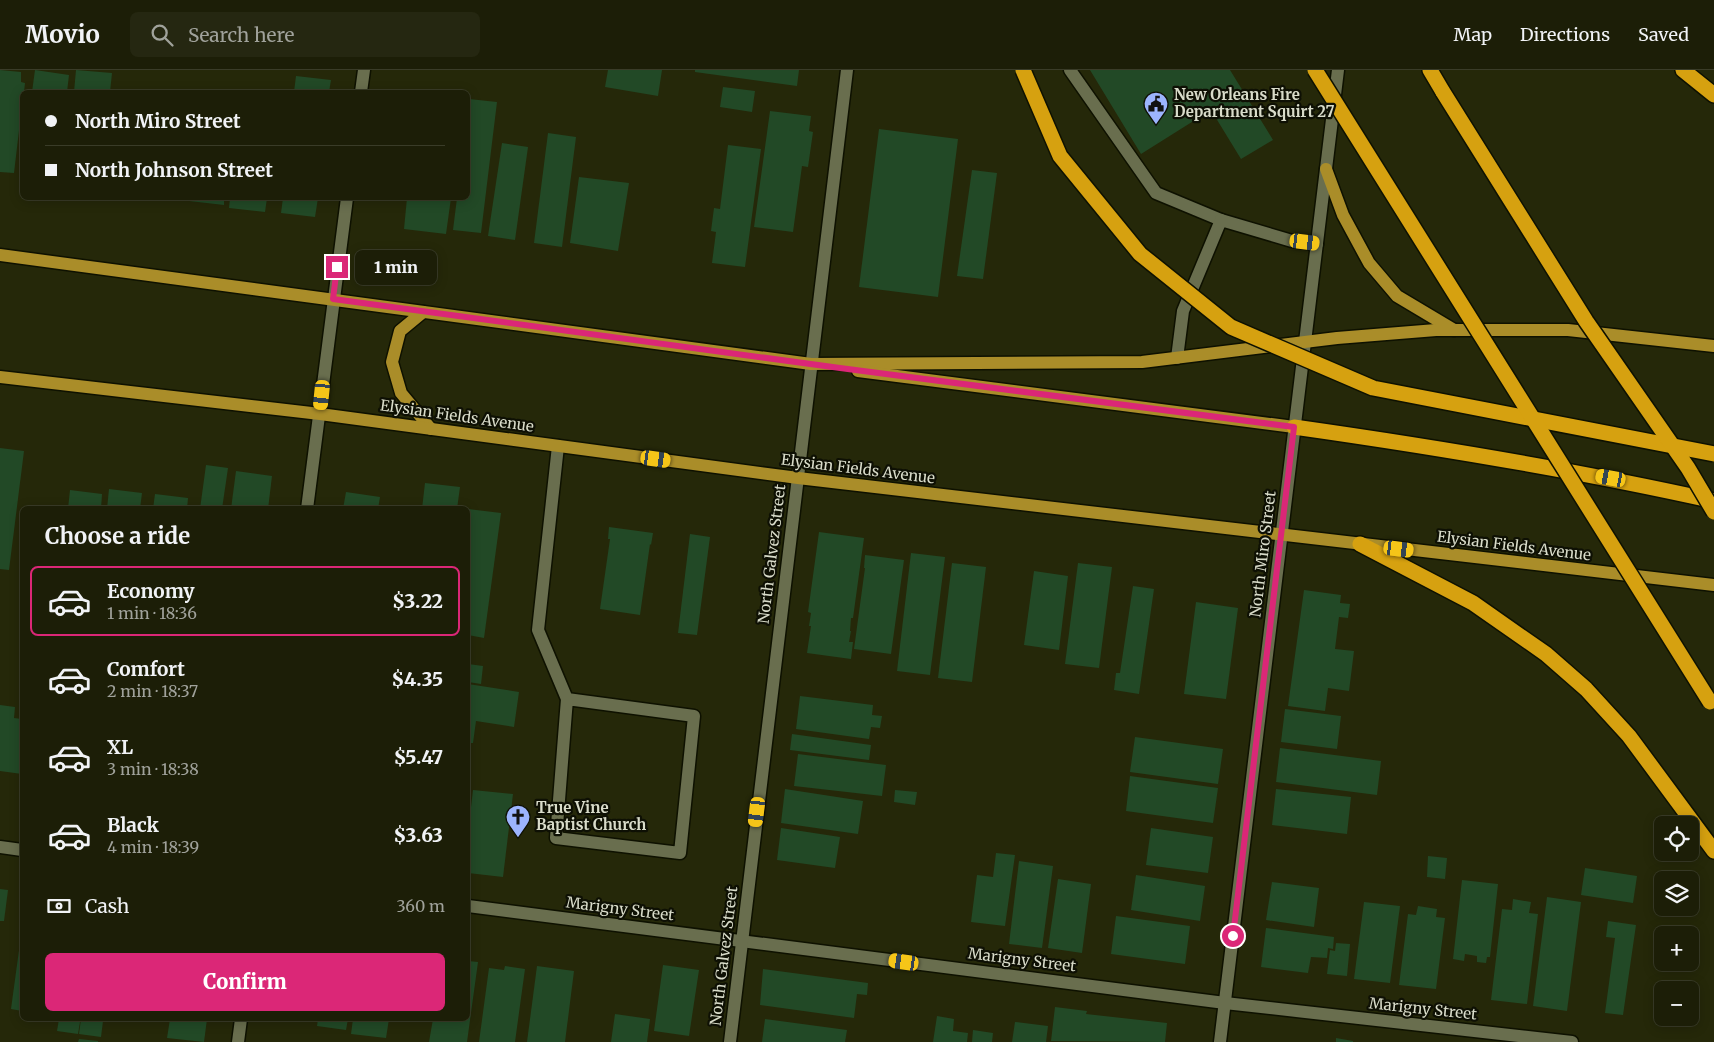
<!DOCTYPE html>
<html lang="en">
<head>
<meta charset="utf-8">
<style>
  body { margin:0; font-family:Merriweather,serif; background:#252711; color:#f1f3f6; height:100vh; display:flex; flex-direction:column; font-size:19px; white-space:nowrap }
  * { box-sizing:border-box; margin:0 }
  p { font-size:16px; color:#a0a29b }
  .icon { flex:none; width:28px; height:28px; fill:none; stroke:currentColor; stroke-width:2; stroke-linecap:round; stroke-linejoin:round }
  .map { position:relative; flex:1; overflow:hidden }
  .sheet { position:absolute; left:20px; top:436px; width:450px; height:515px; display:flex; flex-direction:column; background:#1c1e07; border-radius:8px; box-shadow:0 2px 12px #0003,0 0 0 1px #3a3c28 }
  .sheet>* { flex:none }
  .banner { position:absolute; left:20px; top:20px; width:450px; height:110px; border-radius:8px; box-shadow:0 2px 12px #0003,0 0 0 1px #3a3c28; display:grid; align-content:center; height:110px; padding:0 25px; background:#1c1e07 }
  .tools { position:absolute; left:1654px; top:746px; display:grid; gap:10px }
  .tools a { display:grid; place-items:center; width:45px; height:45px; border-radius:8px; background:#1c1e07; box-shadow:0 2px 12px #0003,0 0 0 1px #3a3c28; font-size:25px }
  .end { position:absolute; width:22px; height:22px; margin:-11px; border:6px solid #db2777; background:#fff; box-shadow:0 0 0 2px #fff }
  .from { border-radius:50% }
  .bubble { position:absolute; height:35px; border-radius:8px; background:#1c1e07; box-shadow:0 2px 12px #0003,0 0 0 1px #3a3c28; font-size:16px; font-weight:800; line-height:35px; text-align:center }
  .car { position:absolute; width:15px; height:30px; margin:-15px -8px; border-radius:6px; box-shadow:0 0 4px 1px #0007; background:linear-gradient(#f5c518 24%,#345 0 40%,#f5c518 0 76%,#345 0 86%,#f5c518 0) }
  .banner b { display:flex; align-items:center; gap:18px; height:48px; font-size:19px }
  .banner b+b { border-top:1px solid #3a3c28 }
  .banner i { width:12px; height:12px; background:#f1f3f6 }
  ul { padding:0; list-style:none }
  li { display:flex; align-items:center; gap:15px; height:70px; margin:0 10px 8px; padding:0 15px; border:2px solid transparent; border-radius:8px }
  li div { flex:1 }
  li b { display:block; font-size:19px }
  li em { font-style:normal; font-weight:800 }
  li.on { border-color:#db2777 }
  li>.icon { width:45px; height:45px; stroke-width:1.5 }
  h2 { padding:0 25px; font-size:22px; line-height:60px }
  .pay { display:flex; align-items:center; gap:12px; height:55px; padding:0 25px; font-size:19px }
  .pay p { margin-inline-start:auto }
  .action { display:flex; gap:10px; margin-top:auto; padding:10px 25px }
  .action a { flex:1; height:58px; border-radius:8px; background:#db2777; color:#fff; font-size:20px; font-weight:800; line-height:58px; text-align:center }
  header { display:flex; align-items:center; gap:30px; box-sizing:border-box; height:70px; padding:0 25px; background:#1c1e07; border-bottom:1px solid #3a3c28 }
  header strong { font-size:24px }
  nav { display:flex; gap:28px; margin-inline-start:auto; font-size:18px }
  .search { width:350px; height:45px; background:#252711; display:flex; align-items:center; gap:12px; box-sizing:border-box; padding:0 18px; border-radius:8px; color:#a0a29b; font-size:19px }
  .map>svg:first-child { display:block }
  .building { fill:#224926 }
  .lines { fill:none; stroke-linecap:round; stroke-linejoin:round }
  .minor-casing { stroke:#0e1100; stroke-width:15 }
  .major-casing { stroke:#0e1100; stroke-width:15 }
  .highway-casing { stroke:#0e1100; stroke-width:18 }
  .minor { stroke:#696e4e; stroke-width:12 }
  .major { stroke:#aa8d29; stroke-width:12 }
  .highway { stroke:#d6a110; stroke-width:15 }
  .highway-bridge-casing { stroke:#0e1100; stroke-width:18; stroke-linecap:butt }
  .highway-bridge { stroke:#d6a110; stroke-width:15 }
  .route { stroke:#db2777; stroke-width:6 }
  .labels { text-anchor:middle; stroke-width:4.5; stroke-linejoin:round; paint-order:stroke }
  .poi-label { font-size:15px; font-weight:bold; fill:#d9dcca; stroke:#0e1004; text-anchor:start }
  .street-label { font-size:15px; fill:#d9dcca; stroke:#0e1004 }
</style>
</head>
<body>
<header>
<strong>Movio</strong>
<div class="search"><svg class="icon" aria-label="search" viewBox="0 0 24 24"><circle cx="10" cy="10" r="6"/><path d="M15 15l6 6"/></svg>Search here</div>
<nav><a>Map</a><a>Directions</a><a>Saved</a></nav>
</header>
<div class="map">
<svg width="1714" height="972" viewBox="0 0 1714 972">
  <rect width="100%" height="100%" fill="#252809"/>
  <!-- building -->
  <g class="building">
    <polygon points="0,0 21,2 21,12 25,13 24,22 22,22 22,35 14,103 0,102"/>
    <polygon points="35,0 69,5 67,22 32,22"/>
    <polygon points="76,0 112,3 110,22 74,22"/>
    <polygon points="608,0 662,0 658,26 605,17"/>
    <polygon points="695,0 799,0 797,16 695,2"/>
    <polygon points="1090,0 1230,0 1273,70 1241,89 1211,40 1141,84"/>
    <polygon points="296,6 331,10 329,22 294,22"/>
    <polygon points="723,17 755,21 752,42 720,37"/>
    <polygon points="469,29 497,32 481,163 453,160 457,128 468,128"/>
    <polygon points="770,41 811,46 809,61 813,62 808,97 802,96 793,162 754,157"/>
    <polygon points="879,59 958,69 938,227 859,217"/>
    <polygon points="548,63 576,67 562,177 534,173"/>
    <polygon points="502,73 528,77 515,170 488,166"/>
    <polygon points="728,75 761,79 745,197 712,193 716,162 711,161 714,138 720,139"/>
    <polygon points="972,100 997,103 983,209 957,206"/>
    <polygon points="579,107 629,113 618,181 570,173"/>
    <polygon points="189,128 224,128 224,135 189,131"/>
    <polygon points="230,128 267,128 265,142 229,138"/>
    <polygon points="283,128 318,128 315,147 281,143"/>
    <polygon points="407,128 451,128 446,164 404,159"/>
    <polygon points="0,378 24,381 9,500 0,499"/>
    <polygon points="206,395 228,398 222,439 200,439"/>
    <polygon points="236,401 272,406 268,439 231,439"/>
    <polygon points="425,413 460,417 457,439 422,439"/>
    <polygon points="109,419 142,423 140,439 107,439"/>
    <polygon points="70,420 102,424 101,439 68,439"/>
    <polygon points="346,422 380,427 378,439 343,439"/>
    <polygon points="155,424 188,428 187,439 153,439"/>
    <polygon points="468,439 501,443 484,568 468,565"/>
    <polygon points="609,457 653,463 651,475 650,474 640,545 600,539 610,469 608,469"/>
    <polygon points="819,462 864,468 853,548 851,548 850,561 851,561 849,572 853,572 851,589 807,583 811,556 809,556 811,543 808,542"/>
    <polygon points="690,464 710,467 697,565 678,563"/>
    <polygon points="911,483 945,487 930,605 897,601"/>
    <polygon points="865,485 904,490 891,584 854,579 865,498 864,498"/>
    <polygon points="952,493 986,497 972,612 938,608"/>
    <polygon points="1078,493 1112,497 1099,598 1065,594"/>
    <polygon points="1034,501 1068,506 1059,580 1024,575"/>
    <polygon points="1133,516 1154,519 1139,624 1114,620 1116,603 1120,603"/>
    <polygon points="1304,520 1341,525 1340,533 1350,534 1348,548 1339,547 1335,579 1354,581 1349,621 1328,618 1325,641 1288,636"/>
    <polygon points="1196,532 1238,538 1226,629 1184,624"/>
    <polygon points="468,594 483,596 481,614 468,612"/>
    <polygon points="468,614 519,622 514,657 476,651 473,673 468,673"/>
    <polygon points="800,626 873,635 872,645 882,646 880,658 871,657 869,669 796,659"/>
    <polygon points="0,635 15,637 14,648 22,649 22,704 0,701"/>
    <polygon points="1285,639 1341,646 1337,679 1281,672"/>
    <polygon points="792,664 871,675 869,690 790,680"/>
    <polygon points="1135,667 1223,679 1218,714 1130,702"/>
    <polygon points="1280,678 1381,691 1377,725 1276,712"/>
    <polygon points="798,684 886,695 882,726 794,716"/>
    <polygon points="1130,706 1218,718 1213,753 1126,741"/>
    <polygon points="785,719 863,731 858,764 781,753"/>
    <polygon points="1276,719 1351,727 1347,764 1272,755"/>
    <polygon points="473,720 513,724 503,807 468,803 468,763"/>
    <polygon points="895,720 917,722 915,735 894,732"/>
    <polygon points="781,758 840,767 835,798 777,790"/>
    <polygon points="1151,758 1213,767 1208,803 1146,795"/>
    <polygon points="996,783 1015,785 1005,856 971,852 977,805 993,807"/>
    <polygon points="1428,786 1447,788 1445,809 1427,807"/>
    <polygon points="1019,791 1053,796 1042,878 1009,874"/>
    <polygon points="1585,798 1637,806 1633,833 1581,825"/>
    <polygon points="1136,805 1205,816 1200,851 1131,840"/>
    <polygon points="1058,809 1091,814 1082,883 1048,878"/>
    <polygon points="1462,810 1498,814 1490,887 1487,887 1486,893 1477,892 1477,886 1465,884 1464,891 1453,889"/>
    <polygon points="1272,812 1319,818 1314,857 1266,850"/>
    <polygon points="0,819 8,820 4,851 0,851"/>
    <polygon points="1547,827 1581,832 1567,941 1533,936"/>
    <polygon points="1513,829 1531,832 1529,843 1538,844 1527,934 1491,930 1502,839 1512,840"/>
    <polygon points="1364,832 1400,836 1390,913 1354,909"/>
    <polygon points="1418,836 1437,839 1436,847 1445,848 1436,919 1399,915 1408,844 1416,845"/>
    <polygon points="1116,846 1190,856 1185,894 1111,884"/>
    <polygon points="1608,851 1636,855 1623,945 1605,943 1615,868 1606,867"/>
    <polygon points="1266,858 1334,867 1333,879 1328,878 1327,888 1311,887 1308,903 1261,897"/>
    <polygon points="20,873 22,873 22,941 11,939"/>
    <polygon points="1336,873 1350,874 1347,906 1327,904 1330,880 1335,881"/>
    <polygon points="468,891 478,892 467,972 429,972 433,949 468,949"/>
    <polygon points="663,895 699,900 689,966 654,961"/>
    <polygon points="505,896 525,899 515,972 479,972 489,898 504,900"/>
    <polygon points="537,896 574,901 565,972 527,972"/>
    <polygon points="763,899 868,913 867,925 857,924 854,948 760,935"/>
    <polygon points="1055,937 1087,941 1086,944 1167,953 1165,972 1051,971"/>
    <polygon points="615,944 650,949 647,972 611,972"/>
    <polygon points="937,946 954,949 953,961 968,963 967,972 933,972"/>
    <polygon points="59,949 80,952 78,964 57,961"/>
    <polygon points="81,949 103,951 101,967 79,964"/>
    <polygon points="170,949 207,949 204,972 167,968"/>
    <polygon points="318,949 348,949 346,960 317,956"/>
    <polygon points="353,949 389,949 386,968 351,964"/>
    <polygon points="765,949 847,960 845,972 762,972"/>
    <polygon points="1015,952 1048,956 1046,972 1012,972"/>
    <polygon points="973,960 993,963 992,972 972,972"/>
    <polygon points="1336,968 1353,971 1353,972 1336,972"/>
    <polygon points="79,969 98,971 98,972 78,972"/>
  </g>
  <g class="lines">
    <defs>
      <g id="minor">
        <polyline points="1070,0 1156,123 1221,150"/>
        <polyline points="361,22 364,0"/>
        <polyline points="1177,288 1183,241 1221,150 1292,171 1317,174"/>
        <polyline points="558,376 538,560 567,629 556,768 680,783 694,646 567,629"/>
        <polyline points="307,439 347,128"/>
        <polyline points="0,777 22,780"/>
        <polyline points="468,836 1225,933 1572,972"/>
        <polyline points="238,972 241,949"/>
        <polyline points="730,972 847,0"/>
        <polyline points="1220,972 1338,0"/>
      </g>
      <g id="major">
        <polyline points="1326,99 1343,145 1369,193 1397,226 1454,260"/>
        <polyline points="0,185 811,294 1142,292 1337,268 1436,260 1568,260 1714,276"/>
        <polyline points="423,242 400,261 392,292 401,323 431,359"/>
        <polyline points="858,301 1294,357"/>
        <polyline points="0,307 320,344 798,408 1714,515"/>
      </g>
      <g id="highway">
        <polyline points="1430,0 1443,22"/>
        <polyline points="1683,0 1714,25"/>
        <path d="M1294,357c141,20 281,43 420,74"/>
        <polyline points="1360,474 1473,533 1546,584 1586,619 1629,666 1714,781"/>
      </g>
    </defs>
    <!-- minor casing -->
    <use href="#minor" class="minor-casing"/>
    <!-- major casing -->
    <use href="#major" class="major-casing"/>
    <!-- highway casing -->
    <use href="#highway" class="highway-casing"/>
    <!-- minor -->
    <use href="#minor" class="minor"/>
    <!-- major -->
    <use href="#major" class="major"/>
    <!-- highway -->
    <use href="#highway" class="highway"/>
    <defs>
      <g id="highway-bridge">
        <polyline points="1023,0 1060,86 1140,184 1231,257 1373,318 1714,384"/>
        <polyline points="1315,0 1710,632"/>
        <polyline points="1443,22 1586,251 1688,398 1714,442"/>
      </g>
    </defs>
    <!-- highway-bridge casing -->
    <use href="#highway-bridge" class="highway-bridge-casing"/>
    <!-- highway-bridge -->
    <use href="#highway-bridge" class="highway-bridge"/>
  </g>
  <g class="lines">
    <!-- route -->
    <polyline class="route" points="337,197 333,229 840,298 1294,357 1233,866"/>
  </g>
  <!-- icons -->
  <defs>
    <symbol id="civic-pin" viewBox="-11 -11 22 30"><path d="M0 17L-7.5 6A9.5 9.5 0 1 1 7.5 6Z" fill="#9cb4fd" stroke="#0e1004"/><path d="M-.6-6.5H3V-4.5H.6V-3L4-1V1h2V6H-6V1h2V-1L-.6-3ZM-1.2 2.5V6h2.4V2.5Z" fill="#111"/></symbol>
    <symbol id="church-pin" viewBox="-11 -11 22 30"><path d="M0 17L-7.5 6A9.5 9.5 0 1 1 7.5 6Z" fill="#9cb4fd" stroke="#0e1004"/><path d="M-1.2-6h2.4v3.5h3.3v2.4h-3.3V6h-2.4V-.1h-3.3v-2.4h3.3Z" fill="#111"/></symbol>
  </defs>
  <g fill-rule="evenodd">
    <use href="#civic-pin" x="1142" y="20" width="28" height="38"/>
    <use href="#church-pin" x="504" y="733" width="28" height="38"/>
  </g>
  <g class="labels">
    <!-- poi labels -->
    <g class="poi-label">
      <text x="1174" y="30">New Orleans Fire<tspan x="1174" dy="17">Department Squirt 27</tspan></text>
      <text x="536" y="743">True Vine<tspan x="536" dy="17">Baptist Church</tspan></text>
    </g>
    <!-- street labels -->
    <g class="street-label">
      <text transform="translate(457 346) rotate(8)" y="5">Elysian Fields Avenue</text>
      <text transform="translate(858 399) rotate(7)" y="5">Elysian Fields Avenue</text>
      <text transform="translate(1514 476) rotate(7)" y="5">Elysian Fields Avenue</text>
      <text transform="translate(772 484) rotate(-83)" y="5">North Galvez Street</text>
      <text transform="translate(1263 484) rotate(-83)" y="5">North Miro Street</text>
      <text transform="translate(620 839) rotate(7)" y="5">Marigny Street</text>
      <text transform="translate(724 886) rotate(-83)" y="5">North Galvez Street</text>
      <text transform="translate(1022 890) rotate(7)" y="5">Marigny Street</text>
      <text transform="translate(1423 939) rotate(6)" y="5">Marigny Street</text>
    </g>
  </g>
</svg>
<div class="tools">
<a><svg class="icon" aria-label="locate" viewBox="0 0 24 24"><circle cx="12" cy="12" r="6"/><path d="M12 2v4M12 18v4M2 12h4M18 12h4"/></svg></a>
<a><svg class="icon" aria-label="layers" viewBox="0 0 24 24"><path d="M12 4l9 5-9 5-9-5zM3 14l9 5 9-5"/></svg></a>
<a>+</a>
<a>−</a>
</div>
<i class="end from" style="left:1233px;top:866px"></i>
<i class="end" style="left:337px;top:197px"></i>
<div class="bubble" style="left:355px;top:180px;width:82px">1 min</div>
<i class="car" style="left:1305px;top:172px;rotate:97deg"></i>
<i class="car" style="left:322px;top:325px;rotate:186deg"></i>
<i class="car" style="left:656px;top:389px;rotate:98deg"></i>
<i class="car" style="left:1611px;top:408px;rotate:280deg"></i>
<i class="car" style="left:1399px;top:479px;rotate:97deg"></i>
<i class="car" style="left:757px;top:742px;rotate:187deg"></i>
<i class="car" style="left:904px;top:892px;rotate:278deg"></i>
<div class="banner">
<b><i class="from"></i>North Miro Street</b>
<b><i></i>North Johnson Street</b>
</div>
<section class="sheet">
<h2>Choose a ride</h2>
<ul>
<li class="on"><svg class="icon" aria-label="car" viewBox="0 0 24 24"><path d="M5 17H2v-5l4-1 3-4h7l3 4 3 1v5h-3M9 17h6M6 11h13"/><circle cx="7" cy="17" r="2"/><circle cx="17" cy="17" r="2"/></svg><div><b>Economy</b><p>1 min · 18:36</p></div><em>$3.22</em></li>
<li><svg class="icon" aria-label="car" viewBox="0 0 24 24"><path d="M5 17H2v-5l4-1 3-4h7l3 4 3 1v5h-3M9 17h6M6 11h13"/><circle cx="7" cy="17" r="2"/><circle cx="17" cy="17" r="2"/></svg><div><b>Comfort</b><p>2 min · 18:37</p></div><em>$4.35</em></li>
<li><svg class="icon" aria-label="car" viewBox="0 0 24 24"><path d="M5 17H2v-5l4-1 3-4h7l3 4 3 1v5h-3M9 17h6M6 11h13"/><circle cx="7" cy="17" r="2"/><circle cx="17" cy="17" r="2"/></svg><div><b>XL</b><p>3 min · 18:38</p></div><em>$5.47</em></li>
<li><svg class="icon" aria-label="car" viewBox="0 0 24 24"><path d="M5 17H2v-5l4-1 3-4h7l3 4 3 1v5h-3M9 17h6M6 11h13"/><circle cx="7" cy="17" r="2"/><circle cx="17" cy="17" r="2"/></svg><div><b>Black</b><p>4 min · 18:39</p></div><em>$3.63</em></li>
</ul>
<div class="pay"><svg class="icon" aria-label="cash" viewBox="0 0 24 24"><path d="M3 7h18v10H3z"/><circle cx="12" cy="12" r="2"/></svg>Cash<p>360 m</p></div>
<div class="action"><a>Confirm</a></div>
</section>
</div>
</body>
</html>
